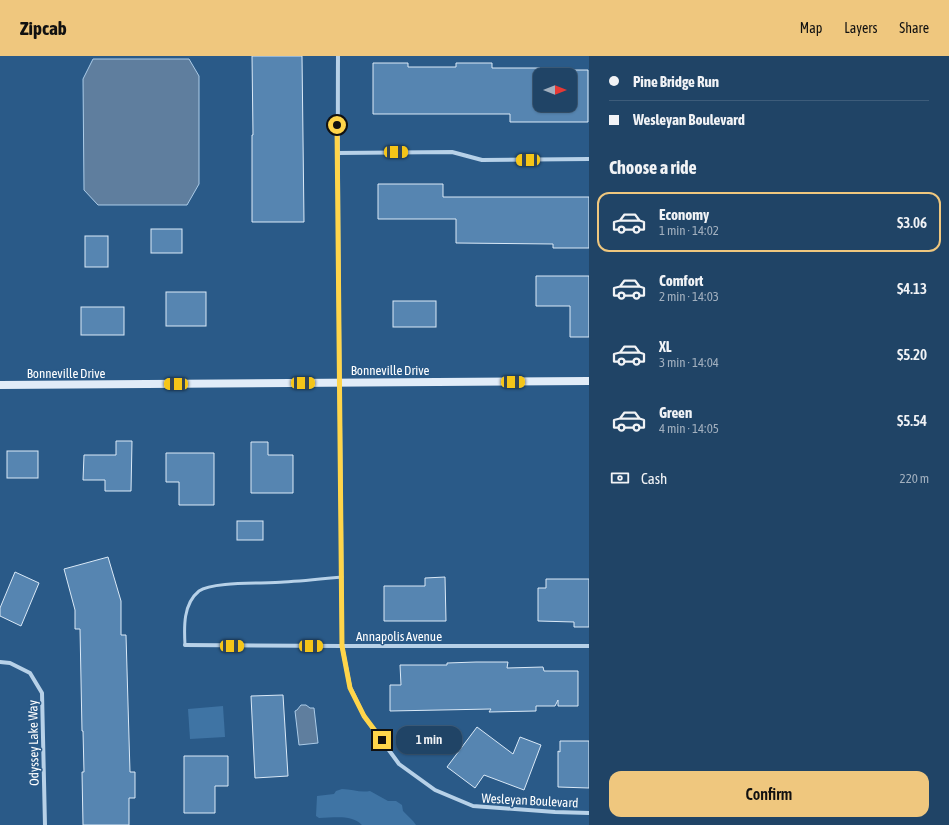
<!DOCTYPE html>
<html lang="en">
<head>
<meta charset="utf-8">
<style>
  body { margin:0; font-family:"Asap Condensed",sans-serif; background:#2d4e6f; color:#f1f3f6; height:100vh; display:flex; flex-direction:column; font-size:15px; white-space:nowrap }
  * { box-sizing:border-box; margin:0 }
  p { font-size:13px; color:#a2b0bf }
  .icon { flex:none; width:22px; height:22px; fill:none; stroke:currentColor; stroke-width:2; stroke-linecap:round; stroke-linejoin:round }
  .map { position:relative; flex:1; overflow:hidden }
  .details { display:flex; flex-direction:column; background:#204466; width:360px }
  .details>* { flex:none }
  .top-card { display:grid; align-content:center; height:88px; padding:0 20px; background:#204466 }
  .needle { width:26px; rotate:90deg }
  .fabs { position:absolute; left:533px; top:12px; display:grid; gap:8px }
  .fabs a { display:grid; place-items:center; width:44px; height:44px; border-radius:8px; background:#204466; box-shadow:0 1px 3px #0004,0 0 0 1px #3d5c7a; font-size:20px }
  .end { position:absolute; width:18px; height:18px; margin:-9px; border:5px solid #ffd54a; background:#111; box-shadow:0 0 0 2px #111 }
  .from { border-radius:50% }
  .bubble { position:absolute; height:28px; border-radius:12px; background:#204466; box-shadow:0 1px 3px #0004,0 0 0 1px #3d5c7a; font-size:13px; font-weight:600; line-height:28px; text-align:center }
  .car { position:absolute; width:12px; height:24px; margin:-12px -6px; border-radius:5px; box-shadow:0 0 3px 1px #0007; background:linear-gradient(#f5c518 24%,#345 0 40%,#f5c518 0 76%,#345 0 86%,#f5c518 0) }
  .top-card b { display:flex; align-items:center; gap:14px; height:38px; font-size:15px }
  .top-card b+b { border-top:1px solid #3d5c7a }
  .top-card i { width:10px; height:10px; background:#f1f3f6 }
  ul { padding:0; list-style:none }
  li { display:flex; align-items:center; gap:12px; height:60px; margin:0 8px 6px; padding:0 12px; border:2px solid transparent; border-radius:12px }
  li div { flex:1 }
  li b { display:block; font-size:15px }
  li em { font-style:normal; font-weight:600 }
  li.current { border-color:#efc77e }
  li>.icon { width:36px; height:36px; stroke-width:1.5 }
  h2 { padding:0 20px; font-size:18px; line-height:48px }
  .pay { display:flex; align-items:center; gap:10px; height:44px; padding:0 20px; font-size:15px }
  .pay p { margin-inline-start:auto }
  .button { display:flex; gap:8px; margin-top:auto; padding:8px 20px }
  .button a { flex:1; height:46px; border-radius:12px; background:#efc77e; color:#111; font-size:16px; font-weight:600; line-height:46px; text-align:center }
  header { display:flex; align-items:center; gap:24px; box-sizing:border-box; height:56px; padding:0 20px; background:#efc77e; color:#111 }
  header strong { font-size:19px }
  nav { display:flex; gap:22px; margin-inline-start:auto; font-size:14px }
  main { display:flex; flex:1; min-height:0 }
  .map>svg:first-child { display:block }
  .green { fill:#3f74a4 }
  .water { fill:#5f7e9e; stroke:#accce8 }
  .building { fill:#5685b1; stroke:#dae9f7 }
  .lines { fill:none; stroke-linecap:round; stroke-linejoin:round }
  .lane { stroke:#b7d1e8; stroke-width:3 }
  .street { stroke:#b7d1e8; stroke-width:4 }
  .secondary { stroke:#e1ecf8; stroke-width:8 }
  .route { stroke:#ffd54a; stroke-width:5 }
  .labels { text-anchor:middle; stroke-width:3; stroke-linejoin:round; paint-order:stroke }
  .street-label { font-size:13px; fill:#fff; stroke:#2a5a88 }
</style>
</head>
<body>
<header>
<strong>Zipcab</strong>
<nav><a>Map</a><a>Layers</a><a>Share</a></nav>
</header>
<main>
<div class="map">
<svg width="589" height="769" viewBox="0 0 589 769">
  <rect width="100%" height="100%" fill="#2a5a88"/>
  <!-- green -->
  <g class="green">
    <polygon points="223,650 225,681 190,683 188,653"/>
    <path d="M342,733c10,0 18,4 28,2l18,10h8l6,4 1,6 10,10 3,4h-54c-11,-11 -28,-7 -43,-7l-3,-2 1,-20 17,-2 2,-3z"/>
  </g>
  <!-- water -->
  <g class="water">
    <polygon points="93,3 189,3 199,20 199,128 187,149 98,149 84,134 83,23"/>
    <polygon points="301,649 306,649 310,652 314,652 318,687 299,689 295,655 297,654"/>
  </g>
  <!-- building -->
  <g class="building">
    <polygon points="252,0 302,0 304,166 252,166 252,79 253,79"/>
    <polygon points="373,7 408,7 408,11 456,11 456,7 492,7 492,12 540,12 540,49 570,49 570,14 588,14 588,66 510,66 510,58 373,58"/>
    <polygon points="378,128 443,128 443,141 589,141 589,192 553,192 553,188 456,187 456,163 378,163"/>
    <rect x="151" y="173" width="31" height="24"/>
    <rect x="85" y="180" width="23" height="31"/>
    <polygon points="536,220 589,220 589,281 570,281 570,250 536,250"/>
    <rect x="166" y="236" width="40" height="34"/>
    <rect x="393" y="245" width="43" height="26"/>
    <rect x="81" y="251" width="43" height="28"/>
    <polygon points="116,385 132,385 131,435 105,435 105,424 83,424 84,399 116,399"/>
    <polygon points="251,386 268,386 268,399 293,399 293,437 251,437"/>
    <rect x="7" y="395" width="31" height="27"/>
    <polygon points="166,397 214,397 214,449 179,449 179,426 166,426"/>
    <rect x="237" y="465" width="26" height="19"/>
    <polygon points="108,501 121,545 121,579 126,579 130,716 135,716 135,742 129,742 129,769 83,769 82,716 84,716 83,675 82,675 80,573 75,573 75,554 64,513"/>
    <polygon points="15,516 39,527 21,570 0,560 0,552"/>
    <polygon points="445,521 446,565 384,565 384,530 425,530 425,522"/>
    <polygon points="546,523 589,523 589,571 574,571 574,566 538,565 538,532 546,532"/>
    <polygon points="476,606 508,606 507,612 543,611 544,615 578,615 578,650 558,650 558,644 555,650 536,650 536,655 489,656 491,653 390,655 390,629 401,629 400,609 447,609 447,607"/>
    <polygon points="283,639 288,720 255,722 251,640"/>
    <polygon points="477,671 513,698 520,681 541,689 524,734 484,719 475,732 447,711"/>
    <polygon points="560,685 589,685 589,732 558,731 558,695 560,696"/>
    <polygon points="184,700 228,700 228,730 215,730 215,757 184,757"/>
  </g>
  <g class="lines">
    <!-- lane -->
    <path class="lane" d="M185,589c-1,-18 -2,-41 14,-54 14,-10 66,-7 85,-9 19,-1 38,-3 58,-5"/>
    <!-- street -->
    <g class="street">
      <path d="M338,0c-1,197 3,394 4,590l8,41 14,29 35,48 36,26 38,16 82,6 34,1"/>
      <polyline points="337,97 452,96 482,104 589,103"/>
      <polyline points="185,589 342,590 589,590"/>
      <polyline points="0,606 10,607 30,617 42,637 45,769"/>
    </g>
    <!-- secondary -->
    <polyline class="secondary" points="0,329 589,325"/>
  </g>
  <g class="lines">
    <!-- route -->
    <polyline class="route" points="337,69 342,590 350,632 364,660 382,684"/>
  </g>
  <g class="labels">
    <!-- street labels -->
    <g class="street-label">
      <text x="390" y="319">Bonneville Drive</text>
      <text x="66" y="322">Bonneville Drive</text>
      <text x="399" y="585">Annapolis Avenue</text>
      <text transform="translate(33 687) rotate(-91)" y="5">Odyssey Lake Way</text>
      <text transform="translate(530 744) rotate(3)" y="5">Wesleyan Boulevard</text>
    </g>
  </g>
</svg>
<div class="fabs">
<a><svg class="needle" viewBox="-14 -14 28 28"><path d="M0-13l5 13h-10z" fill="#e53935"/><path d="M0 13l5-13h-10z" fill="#a2b0bf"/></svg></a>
</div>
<i class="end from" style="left:337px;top:69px"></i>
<i class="end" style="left:382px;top:684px"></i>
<div class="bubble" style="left:396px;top:670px;width:66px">1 min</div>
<i class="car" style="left:396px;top:96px;rotate:90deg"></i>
<i class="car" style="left:528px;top:104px;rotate:269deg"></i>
<i class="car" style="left:513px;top:326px;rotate:90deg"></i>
<i class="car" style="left:303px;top:327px;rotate:90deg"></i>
<i class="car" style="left:176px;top:328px;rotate:270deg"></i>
<i class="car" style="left:232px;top:590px;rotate:90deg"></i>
<i class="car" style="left:311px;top:590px;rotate:90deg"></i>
</div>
<section class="details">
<div class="top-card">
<b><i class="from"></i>Pine Bridge Run</b>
<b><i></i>Wesleyan Boulevard</b>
</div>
<h2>Choose a ride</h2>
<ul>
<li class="current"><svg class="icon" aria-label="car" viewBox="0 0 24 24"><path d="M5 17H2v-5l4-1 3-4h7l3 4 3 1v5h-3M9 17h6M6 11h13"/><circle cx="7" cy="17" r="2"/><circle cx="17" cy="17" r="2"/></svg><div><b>Economy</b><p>1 min · 14:02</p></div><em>$3.06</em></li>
<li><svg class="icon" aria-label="car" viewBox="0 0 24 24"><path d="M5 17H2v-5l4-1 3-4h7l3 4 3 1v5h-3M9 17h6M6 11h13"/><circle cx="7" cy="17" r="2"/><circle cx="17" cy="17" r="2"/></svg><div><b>Comfort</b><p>2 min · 14:03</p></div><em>$4.13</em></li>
<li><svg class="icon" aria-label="car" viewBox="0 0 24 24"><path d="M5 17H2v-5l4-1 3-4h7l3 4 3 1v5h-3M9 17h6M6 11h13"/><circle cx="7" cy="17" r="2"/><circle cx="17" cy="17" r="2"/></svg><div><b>XL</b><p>3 min · 14:04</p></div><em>$5.20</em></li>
<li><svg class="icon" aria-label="car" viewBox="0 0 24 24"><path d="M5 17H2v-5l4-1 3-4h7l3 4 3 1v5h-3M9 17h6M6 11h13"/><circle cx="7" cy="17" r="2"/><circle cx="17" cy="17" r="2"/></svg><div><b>Green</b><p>4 min · 14:05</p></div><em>$5.54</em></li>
</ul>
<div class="pay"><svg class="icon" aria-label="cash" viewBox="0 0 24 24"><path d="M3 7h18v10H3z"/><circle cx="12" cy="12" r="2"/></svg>Cash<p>220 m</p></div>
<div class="button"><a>Confirm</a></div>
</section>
</main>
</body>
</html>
